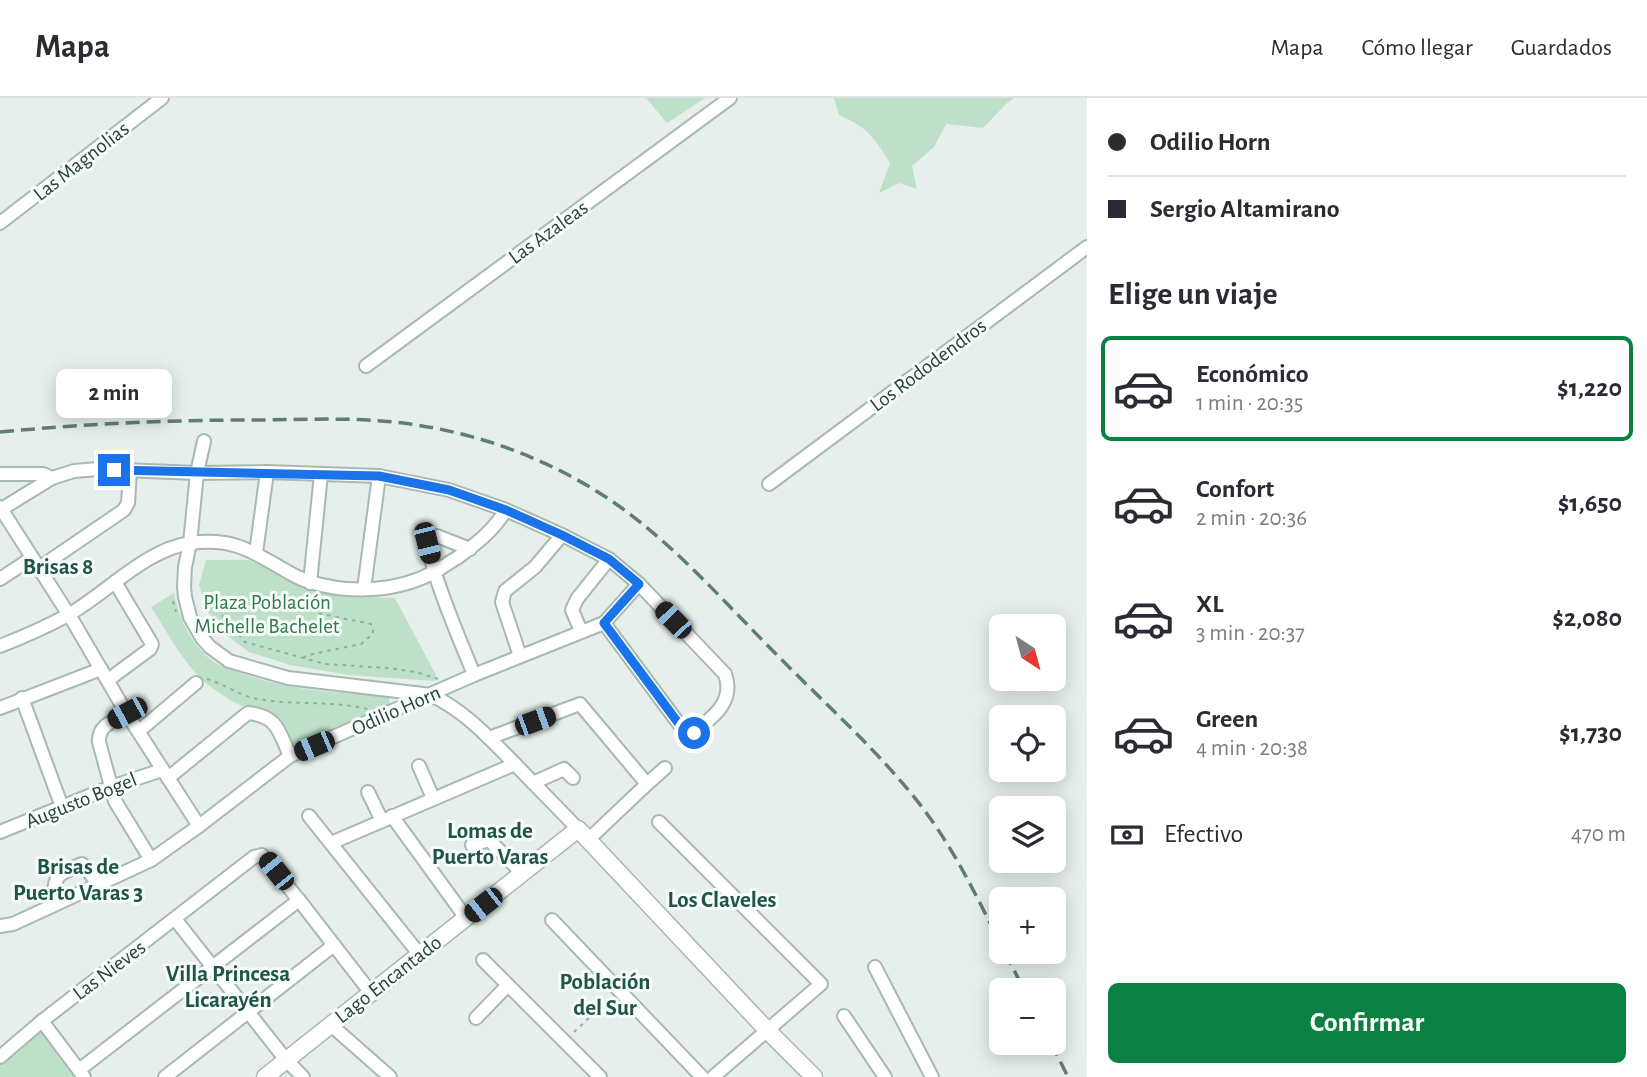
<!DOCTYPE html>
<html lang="es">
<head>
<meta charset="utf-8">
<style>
  body { margin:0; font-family:"Alegreya Sans",sans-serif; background:#f7f7f7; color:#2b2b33; height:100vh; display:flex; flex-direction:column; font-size:26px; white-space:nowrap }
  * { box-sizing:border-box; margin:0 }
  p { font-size:23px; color:#7c7c81 }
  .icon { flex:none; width:38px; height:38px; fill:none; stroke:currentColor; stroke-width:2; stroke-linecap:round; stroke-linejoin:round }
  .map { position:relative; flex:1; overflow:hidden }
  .panel { display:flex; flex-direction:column; background:#fff; width:560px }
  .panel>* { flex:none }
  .hud { display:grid; align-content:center; height:154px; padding:0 21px; background:#fff }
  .needle { width:46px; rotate:144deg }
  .controls { position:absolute; left:989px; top:516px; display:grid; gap:14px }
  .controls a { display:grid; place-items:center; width:77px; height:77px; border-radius:10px; background:#fff; box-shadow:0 4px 18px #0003; font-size:35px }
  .end { position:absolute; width:32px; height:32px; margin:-16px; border:9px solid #1a73e8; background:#fff; box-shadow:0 0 0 4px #fff }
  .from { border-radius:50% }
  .bubble { position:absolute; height:49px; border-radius:10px; background:#fff; box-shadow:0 4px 18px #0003; font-size:23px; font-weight:600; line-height:49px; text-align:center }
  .car { position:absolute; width:21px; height:42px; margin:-21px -10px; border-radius:9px; box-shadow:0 0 5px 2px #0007; background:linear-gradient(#222 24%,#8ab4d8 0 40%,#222 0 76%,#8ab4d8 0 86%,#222 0) }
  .hud b { display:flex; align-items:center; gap:24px; height:66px; font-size:26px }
  .hud b+b { border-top:2px solid #e1e1e2 }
  .hud i { width:18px; height:18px; background:#2b2b33 }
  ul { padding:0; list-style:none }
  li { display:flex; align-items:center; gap:21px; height:105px; margin:0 14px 10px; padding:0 7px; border:4px solid transparent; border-radius:10px }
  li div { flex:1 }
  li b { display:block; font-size:26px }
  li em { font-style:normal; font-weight:600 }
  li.on { border-color:#0b8043 }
  li>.icon { width:63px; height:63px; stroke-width:1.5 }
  h2 { padding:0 21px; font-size:32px; line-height:84px }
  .pay { display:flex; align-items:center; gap:18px; height:77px; padding:0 21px; font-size:26px }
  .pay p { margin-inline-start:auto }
  .cta { display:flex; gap:14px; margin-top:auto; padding:14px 21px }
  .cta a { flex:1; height:80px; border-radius:10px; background:#0b8043; color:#fff; font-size:28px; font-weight:600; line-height:80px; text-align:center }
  header { display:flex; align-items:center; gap:42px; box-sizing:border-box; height:98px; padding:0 35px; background:#fff; border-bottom:2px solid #e1e1e2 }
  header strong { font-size:33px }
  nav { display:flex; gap:38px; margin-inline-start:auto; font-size:24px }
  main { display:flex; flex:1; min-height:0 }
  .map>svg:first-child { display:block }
  .green { fill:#bfe0c8 }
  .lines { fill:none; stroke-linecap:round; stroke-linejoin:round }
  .minor-casing { stroke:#a8b8b2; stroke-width:16 }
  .tertiary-casing { stroke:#a8b8b2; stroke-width:19 }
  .path { stroke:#86b3a5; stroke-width:2; stroke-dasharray:3.5 5; stroke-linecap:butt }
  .minor { stroke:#fff; stroke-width:12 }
  .tertiary { stroke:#fff; stroke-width:16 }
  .rail { stroke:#5f7d75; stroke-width:3.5; stroke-dasharray:14 7; stroke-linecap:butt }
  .route { stroke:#1a73e8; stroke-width:9 }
  .labels { text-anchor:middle; stroke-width:6; stroke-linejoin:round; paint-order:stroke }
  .street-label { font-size:21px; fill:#24423a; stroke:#f7fbf9 }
  .park-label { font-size:21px; fill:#2d7a4b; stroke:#f7fbf9 }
  .neighbourhood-label { font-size:23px; font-weight:bold; fill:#1f5548; stroke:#f7fbf9 }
</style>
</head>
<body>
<header>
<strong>Mapa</strong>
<nav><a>Mapa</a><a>Cómo llegar</a><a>Guardados</a></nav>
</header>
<main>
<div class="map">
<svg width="1087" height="979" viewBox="0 0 1087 979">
  <rect width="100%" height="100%" fill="#e6efeb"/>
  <!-- green -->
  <g class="green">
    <polygon points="646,0 705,0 667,25"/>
    <path d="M834,0h180l-7,5 -24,25 -37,-4 -12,23 -22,19 5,23 -18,-6 -20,10 11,-30c-16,-26 -23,-36 -51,-48z"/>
    <polygon points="206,462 249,462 308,490 360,499 395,500 437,579 434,583 349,577 290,567 249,554 234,543 218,529 206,510 199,487"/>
    <path d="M174,495c5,25 16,49 36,66 7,6 16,9 25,12 47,18 100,23 150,24l4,3 1,7 -97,43c-4,-9 -8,-21 -15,-29 -10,-11 -22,-9 -35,-13 -11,-3 -28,-16 -37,-23 -24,-21 -38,-50 -55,-76z"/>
    <polygon points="43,929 79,979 0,979 0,965"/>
  </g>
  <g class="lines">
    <defs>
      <g id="minor">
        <polyline points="0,125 162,0"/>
        <polyline points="366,268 730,0"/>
        <path d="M204,343l-7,32 -7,70 -5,24 -1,20 1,10 5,20 12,21 8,9 19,14 59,17 143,17c34,16 57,42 83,68 21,22 43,44 64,66"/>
        <polyline points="0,376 43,376 52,380"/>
        <polyline points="769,386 1087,149"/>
        <polyline points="0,409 74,525 127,616 199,728"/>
        <path d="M0,412l52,-32 22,-7 24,-2 99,4 70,-1 112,4 70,14 57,20 56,25 47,24 30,25 86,90c10,28 -12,43 -32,59l-11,-5 -78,-105 -130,52 -184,81 -91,70 -48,34 -99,46 -39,18 -13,2"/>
        <path d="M470,451l-33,-13h-8c-6,21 35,113 45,139"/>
        <polyline points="256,455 267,374"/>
        <polyline points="39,470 124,412 128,405 130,373"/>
        <polyline points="0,481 32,460"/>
        <polyline points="310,485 321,376"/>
        <polyline points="364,491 379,378"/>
        <polyline points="604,525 639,486"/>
        <polyline points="581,533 572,512 577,501 609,461"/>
        <path d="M0,548c23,-9 46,-19 68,-31 39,-22 78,-66 123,-72 39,-5 58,6 90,25 9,5 18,11 29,14 39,12 88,10 124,-10 8,-4 15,-10 23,-14 19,-14 36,-27 49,-48"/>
        <polyline points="520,558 502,504 505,493 535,469 562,437"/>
        <polyline points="108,582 150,551 152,546 115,484"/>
        <polyline points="22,600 62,709"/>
        <polyline points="0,610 101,571"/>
        <path d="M127,616c-14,7 -29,11 -28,28l16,59 36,59"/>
        <polyline points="139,633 196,585"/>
        <polyline points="489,640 580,606 647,686 588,742"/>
        <polyline points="419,668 433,700"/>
        <path d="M168,680l80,-65c30,3 31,19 42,43"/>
        <polyline points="533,685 564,671 573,680"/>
        <polyline points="647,686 665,670"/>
        <polyline points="368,694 382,723"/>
        <polyline points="309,718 420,857"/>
        <polyline points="392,718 466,820"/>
        <polyline points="659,724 821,886 713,979"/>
        <polyline points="0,734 111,689 162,672"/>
        <polyline points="331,745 515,666"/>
        <polyline points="472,747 489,742 522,775"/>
        <path d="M52,808c5,-31 -1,-29 30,-42l6,6 10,15"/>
        <polyline points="175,821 286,962 303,979"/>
        <polyline points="552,822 702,979"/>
        <polyline points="483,862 600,979"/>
        <polyline points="875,869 932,979"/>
        <polyline points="844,918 885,979"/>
        <polyline points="476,920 508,887"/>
        <polyline points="42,923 84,979"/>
        <polyline points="331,927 390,979"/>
        <polyline points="0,959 42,923 254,759 262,757 299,802 371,895"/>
        <polyline points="79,972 299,802"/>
        <polyline points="165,979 334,847"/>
      </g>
      <polyline id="tertiary" points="265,979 578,731 767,932 814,979"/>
    </defs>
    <!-- minor casing -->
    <use href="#minor" class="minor-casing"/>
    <!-- tertiary casing -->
    <use href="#tertiary" class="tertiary-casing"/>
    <!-- path -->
    <g class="path">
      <polyline points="173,503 176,514"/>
      <polyline points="222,517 245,544 325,566 389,570 416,574 438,581"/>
      <polyline points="303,560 308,557 361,546 373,536 373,529 371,526 317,515 321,498"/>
      <path d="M207,581c15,4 30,15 46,19 36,8 77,2 115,11"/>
      <polyline points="574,934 611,899"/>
    </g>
    <!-- minor -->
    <use href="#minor" class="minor"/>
    <!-- tertiary -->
    <use href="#tertiary" class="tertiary"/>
    <!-- rail -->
    <g class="rail">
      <path d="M0,334c84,-8 167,-12 252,-12 47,0 94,-3 141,2 79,8 157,36 223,82 60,42 109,99 161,151 50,51 105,99 148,156 31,42 53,88 76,134"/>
      <polyline points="1005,854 1024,892"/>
      <polyline points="1051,945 1068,979"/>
    </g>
  </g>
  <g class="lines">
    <!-- route -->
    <polyline class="route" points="114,372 379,378 449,392 506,412 562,437 609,461 639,486 604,525 682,630 694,635"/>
  </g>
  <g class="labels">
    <!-- street labels -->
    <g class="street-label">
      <text transform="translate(81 63) rotate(-38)" y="7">Las Magnolias</text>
      <text transform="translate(548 134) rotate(-36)" y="7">Las Azaleas</text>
      <text transform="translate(928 267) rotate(-37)" y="7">Los Rododendros</text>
      <text transform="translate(396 612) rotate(-24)" y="7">Odilio Horn</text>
      <text transform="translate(81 702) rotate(-22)" y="7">Augusto Bogel</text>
      <text transform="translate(109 872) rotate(-37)" y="7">Las Nieves</text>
      <text transform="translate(388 881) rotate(-38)" y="7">Lago Encantado</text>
    </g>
    <!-- park labels -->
    <g class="park-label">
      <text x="267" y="511">Plaza Población<tspan x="267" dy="24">Michelle Bachelet</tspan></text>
    </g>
    <!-- neighbourhood labels -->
    <g class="neighbourhood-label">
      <text x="58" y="476">Brisas 8</text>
      <text x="490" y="740">Lomas de<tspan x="490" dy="26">Puerto Varas</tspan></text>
      <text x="78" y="776">Brisas de<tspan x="78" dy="26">Puerto Varas 3</tspan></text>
      <text x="722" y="809">Los Claveles</text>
      <text x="228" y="883">Villa Princesa<tspan x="228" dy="26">Licarayén</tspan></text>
      <text x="605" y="891">Población<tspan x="605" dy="26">del Sur</tspan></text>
    </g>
  </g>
</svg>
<div class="controls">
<a><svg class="needle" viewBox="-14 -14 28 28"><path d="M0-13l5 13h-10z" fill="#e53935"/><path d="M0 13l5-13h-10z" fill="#7c7c81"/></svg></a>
<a><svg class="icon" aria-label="locate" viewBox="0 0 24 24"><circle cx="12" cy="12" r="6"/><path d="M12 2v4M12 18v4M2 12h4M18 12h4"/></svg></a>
<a><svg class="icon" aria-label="layers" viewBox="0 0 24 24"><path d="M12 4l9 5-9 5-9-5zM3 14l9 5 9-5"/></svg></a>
<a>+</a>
<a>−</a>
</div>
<i class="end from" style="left:694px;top:635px"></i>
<i class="end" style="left:114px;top:372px"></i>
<div class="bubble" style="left:56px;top:271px;width:116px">2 min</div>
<i class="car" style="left:427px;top:445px;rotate:166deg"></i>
<i class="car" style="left:673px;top:522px;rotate:316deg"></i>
<i class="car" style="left:127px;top:615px;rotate:242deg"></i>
<i class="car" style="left:535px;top:623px;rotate:70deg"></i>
<i class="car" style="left:314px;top:648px;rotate:247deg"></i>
<i class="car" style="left:276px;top:773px;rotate:321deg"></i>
<i class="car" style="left:483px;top:807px;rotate:232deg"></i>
</div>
<section class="panel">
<div class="hud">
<b><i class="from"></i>Odilio Horn</b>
<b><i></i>Sergio Altamirano</b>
</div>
<h2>Elige un viaje</h2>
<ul>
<li class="on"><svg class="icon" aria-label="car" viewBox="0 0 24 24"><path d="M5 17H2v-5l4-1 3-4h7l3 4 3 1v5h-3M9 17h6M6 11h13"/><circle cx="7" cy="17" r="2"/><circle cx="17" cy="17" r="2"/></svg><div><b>Económico</b><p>1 min · 20:35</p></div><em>$1,220</em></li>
<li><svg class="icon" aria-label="car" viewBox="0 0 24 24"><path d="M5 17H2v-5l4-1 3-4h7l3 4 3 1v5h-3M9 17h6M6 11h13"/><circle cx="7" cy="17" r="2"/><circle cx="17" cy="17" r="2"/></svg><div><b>Confort</b><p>2 min · 20:36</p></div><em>$1,650</em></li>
<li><svg class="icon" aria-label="car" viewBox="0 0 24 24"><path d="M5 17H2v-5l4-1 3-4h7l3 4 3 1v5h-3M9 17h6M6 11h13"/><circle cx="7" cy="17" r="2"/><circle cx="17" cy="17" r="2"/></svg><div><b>XL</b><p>3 min · 20:37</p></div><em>$2,080</em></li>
<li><svg class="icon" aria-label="car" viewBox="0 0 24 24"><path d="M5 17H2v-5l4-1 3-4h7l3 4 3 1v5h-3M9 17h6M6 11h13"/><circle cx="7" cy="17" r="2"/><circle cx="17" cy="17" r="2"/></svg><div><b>Green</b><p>4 min · 20:38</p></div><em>$1,730</em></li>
</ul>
<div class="pay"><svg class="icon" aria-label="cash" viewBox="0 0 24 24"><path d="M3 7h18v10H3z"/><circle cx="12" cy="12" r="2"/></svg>Efectivo<p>470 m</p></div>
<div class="cta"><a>Confirmar</a></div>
</section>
</main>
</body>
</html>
